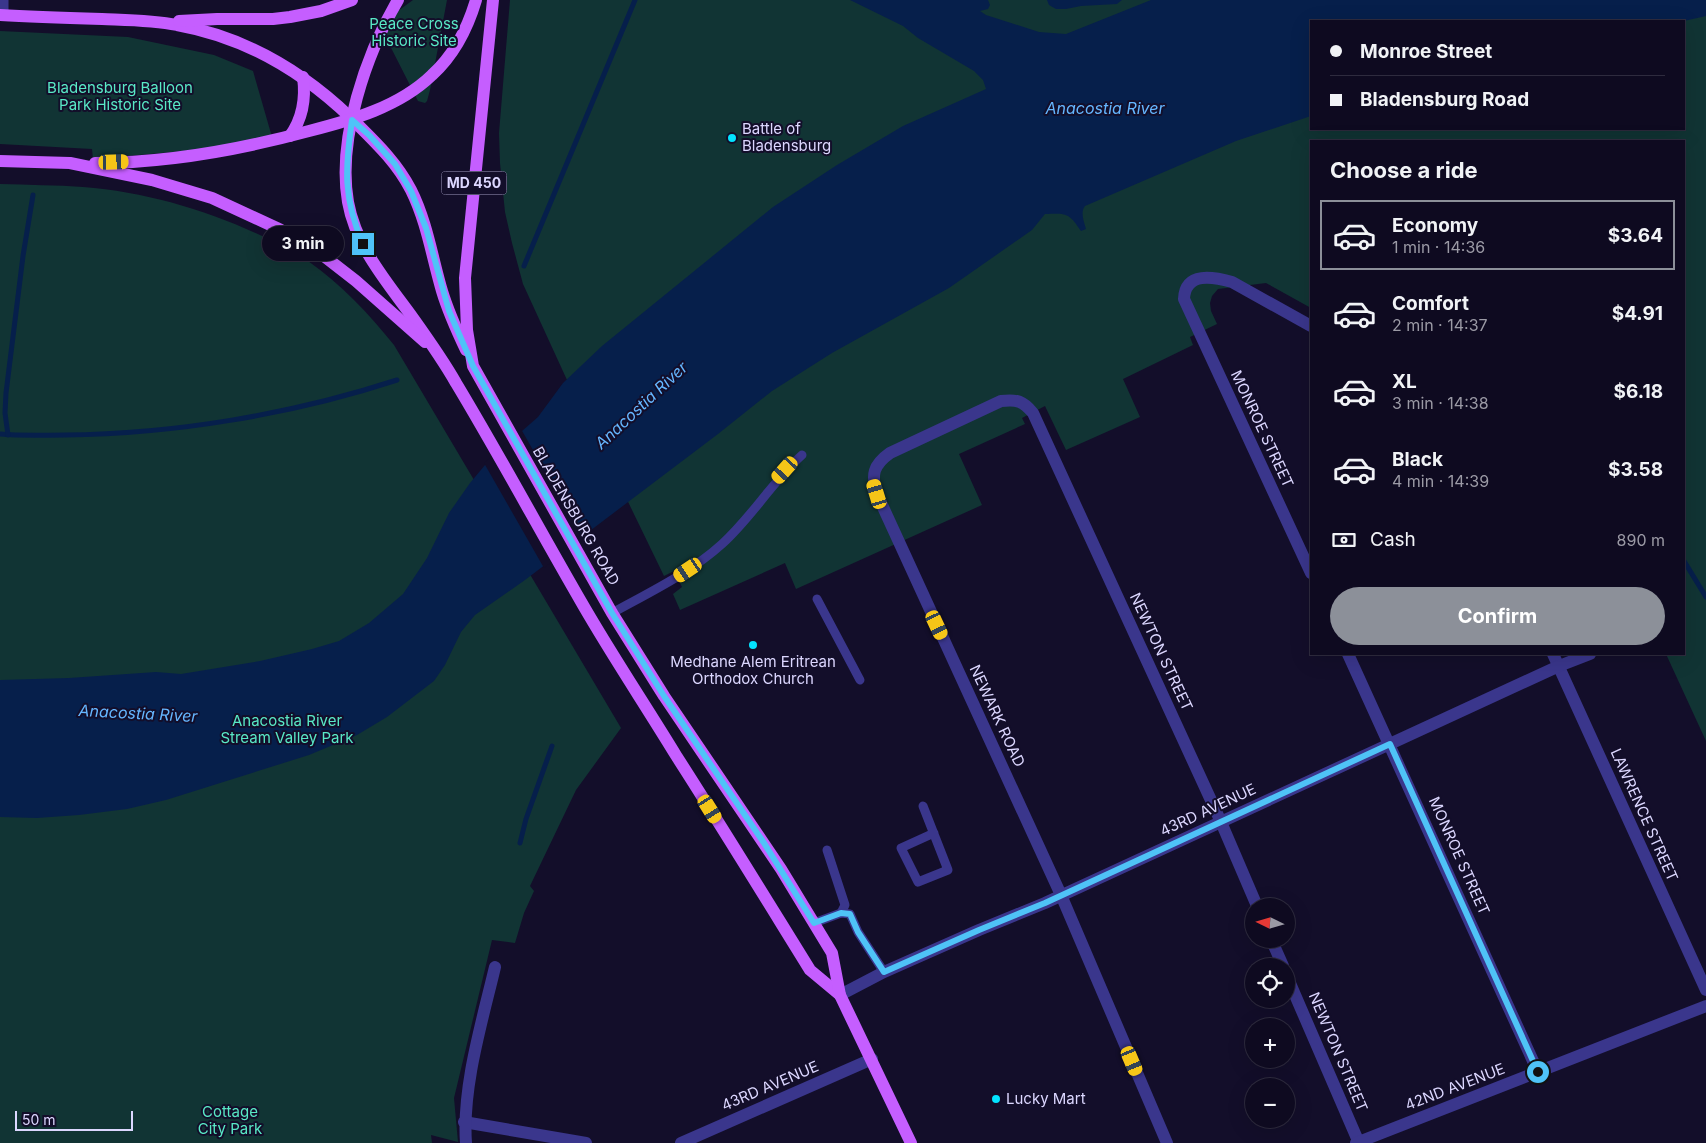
<!DOCTYPE html>
<html lang="en">
<head>
<meta charset="utf-8">
<style>
  body { margin:0; font-family:Inter,sans-serif; background:#171329; color:#f1f3f6; height:100vh; display:flex; flex-direction:column; font-size:19px; white-space:nowrap }
  * { box-sizing:border-box; margin:0 }
  p { font-size:16px; color:#9b9aa5 }
  .icon { flex:none; width:28px; height:28px; fill:none; stroke:currentColor; stroke-width:2; stroke-linecap:round; stroke-linejoin:round }
  .map { position:relative; flex:1; overflow:hidden }
  .details { position:absolute; left:1310px; top:140px; width:375px; height:515px; display:flex; flex-direction:column; background:#0e0a20; border-radius:0px; box-shadow:0 5px 20px #0002,0 0 0 1px #2e2b3e }
  .details>* { flex:none }
  .guide { position:absolute; left:1310px; top:20px; width:375px; height:110px; border-radius:0px; box-shadow:0 5px 20px #0002,0 0 0 1px #2e2b3e; display:grid; align-content:center; height:110px; padding:0 20px; background:#0e0a20 }
  .needle { width:32px; rotate:275deg }
  .buttons { position:absolute; left:1245px; top:898px; display:grid; gap:10px }
  .buttons a { display:grid; place-items:center; width:50px; height:50px; border-radius:50%; background:#0e0a20; box-shadow:0 5px 20px #0002,0 0 0 1px #2e2b3e; font-size:25px }
  .scale { position:absolute; left:15px; bottom:12px; width:118px; box-sizing:border-box; padding-left:5px; border:2px solid #dcd7ff; border-top:0; font-size:14px; line-height:18px; white-space:nowrap; color:#dcd7ff; -webkit-text-stroke:4px #130e2a; paint-order:stroke }
  .end { position:absolute; width:22px; height:22px; margin:-11px; border:6px solid #4fc3f7; background:#111; box-shadow:0 0 0 2px #111 }
  .from { border-radius:50% }
  .bubble { position:absolute; height:35px; border-radius:18px; background:#0e0a20; box-shadow:0 5px 20px #0002,0 0 0 1px #2e2b3e; font-size:16px; font-weight:700; line-height:35px; text-align:center }
  .car { position:absolute; width:15px; height:30px; margin:-15px -8px; border-radius:6px; box-shadow:0 0 4px 1px #0007; background:linear-gradient(#f5c518 24%,#345 0 40%,#f5c518 0 76%,#345 0 86%,#f5c518 0) }
  .guide b { display:flex; align-items:center; gap:18px; height:48px; font-size:19px }
  .guide b+b { border-top:1px solid #2e2b3e }
  .guide i { width:12px; height:12px; background:#f1f3f6 }
  ul { padding:0; list-style:none }
  li { display:flex; align-items:center; gap:15px; height:70px; margin:0 10px 8px; padding:0 10px; border:2px solid transparent; border-radius:0px }
  li div { flex:1 }
  li b { display:block; font-size:19px }
  li em { font-style:normal; font-weight:700 }
  li.on { border-color:#8c9099 }
  li>.icon { width:45px; height:45px; stroke-width:1.5 }
  h2 { padding:0 20px; font-size:22px; line-height:60px }
  .pay { display:flex; align-items:center; gap:12px; height:55px; padding:0 20px; font-size:19px }
  .pay p { margin-inline-start:auto }
  .action { display:flex; gap:10px; margin-top:auto; padding:10px 20px }
  .action a { flex:1; height:58px; border-radius:30px; background:#8c9099; color:#fff; font-size:20px; font-weight:700; line-height:58px; text-align:center }
  .map>svg:first-child { display:block }
  .green { fill:#113434; fill-rule:evenodd }
  .water { fill:#061f4b }
  .pier { fill:#130e2a }
  .lines { fill:none; stroke-linecap:round; stroke-linejoin:round }
  .stream { stroke:#061f4b; stroke-width:5 }
  .lane { stroke:#3a368c; stroke-width:9 }
  .street { stroke:#3a368c; stroke-width:12 }
  .primary { stroke:#c55eff; stroke-width:12 }
  .route { stroke:#4fc3f7; stroke-width:6 }
  .poi-dot { fill:#03e3ff; stroke:#130e2a; stroke-width:2 }
  .labels { text-anchor:middle; stroke-width:4; stroke-linejoin:round; paint-order:stroke }
  .shield { fill:#130e2a; stroke:#a09bbf; stroke-width:1 }
  .shield-label { font-size:14px; font-weight:bold; fill:#dcd7ff }
  .park-label { font-size:15px; fill:#59e9c6; stroke:#130e2a }
  .poi-label { font-size:15px; fill:#dcd7ff; stroke:#130e2a; text-anchor:start }
  .street-label { font-size:15px; fill:#dcd7ff; stroke:#130e2a }
  .water-label { font-size:16px; font-style:italic; fill:#65b6ff; stroke:#130e2a }
</style>
</head>
<body>
<div class="map">
<svg width="1706" height="1143" viewBox="0 0 1706 1143">
  <rect width="100%" height="100%" fill="#130e2a"/>
  <!-- green -->
  <g class="green">
    <polygon points="413,0 447,0 430,90 427,101 425,103 418,101 414,93 384,34 387,19"/>
    <path d="M510,0h1196v741l-40,-87h18v-513h-373v167l-45,-25 -48,6 -6,7 -2,7 1,8 6,13 -27,13 3,8 -70,34 17,38 -74,33 -21,-44 -23,12 3,6 -66,30 23,51 -186,84 -11,-26 -105,47 -7,-16 9,-7 -8,-16 -10,5 -95,-196h-2l-44,-96 -11,-41 -7,-31 -5,-49 -1,-30zM1311,21h373v108h-373z"/>
    <polygon points="0,31 128,37 214,55 253,71 272,137 206,149 93,159 92,149 0,144"/>
    <path d="M0,184c28,1 56,1 83,3 64,5 128,24 185,52 13,7 27,14 40,22 33,23 61,53 86,84l227,383 -45,62 -46,96 4,5 -10,22 -9,30 -23,-3 -38,158 4,44 -27,-7 1,8h-432z"/>
  </g>
  <!-- water -->
  <g class="water">
    <path d="M850,0h138l2,5 -2,4 -8,2 6,4 53,17 27,2 85,-34h555v16l-22,5h-373v95l-75,25 -151,65c-5,6 -1,16 1,23l-5,2c-12,-18 -14,-18 -36,-17l-13,16 -83,58 -117,65 -60,38 -54,43 -193,146 -50,35 -14,17 -16,33 -11,16 -47,36 -30,18 -48,20 -143,45 -39,9 -48,6 -42,3 -37,-1v-137l69,-2 87,-6 25,2 79,-13 52,-12 27,-8 30,-18 34,-29 24,-36 22,-45 21,-30 20,-24 48,-42 25,-34 39,-37 171,-139 64,-42 66,-39 83,-37 -3,-9 -9,-9 -56,-33 -15,-12z"/>
    <polygon points="1047,0 1122,0 1117,4 1081,6 1066,9 1056,9 1049,5"/>
  </g>
  <!-- pier -->
  <polygon class="pier" points="521,429 583,538 544,568 484,463"/>
  <g class="lines">
    <!-- stream -->
    <g class="stream">
      <polyline points="524,266 635,0"/>
      <path d="M0,434c21,2 43,1 65,1 110,-1 228,-21 332,-55"/>
      <polyline points="8,435 5,413 6,393 23,256 33,195"/>
      <polyline points="1684,561 1706,597"/>
      <polyline points="520,843 526,819 552,746"/>
    </g>
    <!-- lane -->
    <g class="lane">
      <polyline points="4,0 4,16"/>
      <polyline points="817,599 860,680"/>
      <path d="M612,613c38,-21 78,-40 110,-69 30,-27 50,-62 80,-89"/>
      <polyline points="923,806 948,870 918,882 901,848 934,833"/>
      <polyline points="827,850 845,905 841,913"/>
      <polyline points="814,923 841,913 850,914 858,932 884,972"/>
    </g>
    <!-- street -->
    <g class="street">
      <path d="M1311,326l-79,-44c-18,-5 -47,-11 -48,17l127,274"/>
      <polyline points="1348,654 1538,1072"/>
      <polyline points="1553,654 1706,990"/>
      <polyline points="1271,939 1283,966"/>
      <polyline points="1286,974 1359,1143"/>
      <polyline points="840,995 884,972 979,930 1045,903 1559,666 1590,654"/>
      <polyline points="464,1122 586,1143"/>
      <path d="M466,1143c-4,-56 16,-121 29,-176"/>
      <polyline points="681,1143 872,1059"/>
      <path d="M1167,1143l-106,-248 -184,-401c-6,-19 -4,-29 13,-41l111,-52c16,-2 22,0 32,12l188,409 36,84"/>
      <polyline points="1356,1143 1706,1006"/>
    </g>
    <!-- primary -->
    <g class="primary">
      <path d="M398,0c-32,54 -61,139 -50,202 8,45 39,80 65,116 15,21 30,42 43,65 44,73 84,148 127,222 30,52 63,101 94,152 45,70 89,142 133,213l30,25"/>
      <polyline points="493,0 465,278 467,330 473,366 612,613 664,696 781,869 832,953 840,995 911,1143"/>
      <path d="M0,15c34,2 68,3 102,4 25,1 51,1 75,6 68,12 125,46 174,93 23,23 45,43 60,72 16,32 21,67 31,101 6,20 15,40 24,59"/>
      <polyline points="179,21 217,19 273,19 290,17 321,11 352,0"/>
      <path d="M290,136c13,-18 16,-37 13,-59"/>
      <polyline points="0,161 70,163 152,180 212,198 279,229 320,253 356,281 425,342"/>
      <path d="M95,163c72,0 144,-13 214,-32 43,-11 90,-24 123,-56 22,-20 36,-48 44,-75"/>
    </g>
  </g>
  <g class="lines">
    <!-- route -->
    <path class="route" d="M363,244c-20,-46 -18,-76 -11,-124l17,15 26,29 16,27 15,37 23,83 24,55 139,247 52,83 100,147 50,80 27,-10 9,1 8,18 26,40 95,-42 66,-27 345,-159 148,328"/>
  </g>
  <!-- markers -->
  <g class="poi-dot">
    <circle cx="732" cy="138" r="5"/>
    <circle cx="753" cy="645" r="5"/>
    <circle cx="996" cy="1099" r="5"/>
  </g>
  <g class="labels">
    <!-- shield labels -->
    <rect class="shield" x="441.5" y="171.5" width="65" height="23" rx="4"/>
    <g class="shield-label">
      <text x="474" y="188">MD 450</text>
    </g>
    <!-- park labels -->
    <g class="park-label">
      <text x="414" y="29">Peace Cross<tspan x="414" dy="17">Historic Site</tspan></text>
      <text x="120" y="93">Bladensburg Balloon<tspan x="120" dy="17">Park Historic Site</tspan></text>
      <text x="287" y="726">Anacostia River<tspan x="287" dy="17">Stream Valley Park</tspan></text>
      <text x="230" y="1117">Cottage<tspan x="230" dy="17">City Park</tspan></text>
    </g>
    <!-- poi labels -->
    <g class="poi-label">
      <text x="742" y="134">Battle of<tspan x="742" dy="17">Bladensburg</tspan></text>
      <text x="753" y="667" text-anchor="middle">Medhane Alem Eritrean<tspan x="753" dy="17">Orthodox Church</tspan></text>
      <text x="1006" y="1104">Lucky Mart</text>
    </g>
    <!-- street labels -->
    <g class="street-label">
      <text transform="translate(1262 429) rotate(65)" y="5">MONROE STREET</text>
      <text transform="translate(576 516) rotate(60)" y="5">BLADENSBURG ROAD</text>
      <text transform="translate(1161 652) rotate(65)" y="5">NEWTON STREET</text>
      <text transform="translate(997 716) rotate(65)" y="5">NEWARK ROAD</text>
      <text transform="translate(1208 810) rotate(-25)" y="5">43RD AVENUE</text>
      <text transform="translate(1644 815) rotate(66)" y="5">LAWRENCE STREET</text>
      <text transform="translate(1459 856) rotate(66)" y="5">MONROE STREET</text>
      <text transform="translate(1338 1052) rotate(67)" y="5">NEWTON STREET</text>
      <text transform="translate(770 1086) rotate(-23)" y="5">43RD AVENUE</text>
      <text transform="translate(1455 1087) rotate(-21)" y="5">42ND AVENUE</text>
    </g>
    <!-- water labels -->
    <g class="water-label">
      <text x="1105" y="114">Anacostia River</text>
      <text transform="translate(641 405) rotate(-43)" y="6">Anacostia River</text>
      <text transform="translate(138 713) rotate(3)" y="6">Anacostia River</text>
    </g>
  </g>
</svg>
<div class="buttons">
<a><svg class="needle" viewBox="-14 -14 28 28"><path d="M0-13l5 13h-10z" fill="#e53935"/><path d="M0 13l5-13h-10z" fill="#9b9aa5"/></svg></a>
<a><svg class="icon" aria-label="locate" viewBox="0 0 24 24"><circle cx="12" cy="12" r="6"/><path d="M12 2v4M12 18v4M2 12h4M18 12h4"/></svg></a>
<a>+</a>
<a>−</a>
</div>
<div class="scale">50 m</div>
<i class="end from" style="left:1538px;top:1072px"></i>
<i class="end" style="left:363px;top:244px"></i>
<div class="bubble" style="left:262px;top:226px;width:82px">3 min</div>
<i class="car" style="left:114px;top:162px;rotate:88deg"></i>
<i class="car" style="left:785px;top:470px;rotate:222deg"></i>
<i class="car" style="left:877px;top:494px;rotate:343deg"></i>
<i class="car" style="left:688px;top:570px;rotate:236deg"></i>
<i class="car" style="left:937px;top:625px;rotate:155deg"></i>
<i class="car" style="left:710px;top:809px;rotate:148deg"></i>
<i class="car" style="left:1132px;top:1061px;rotate:157deg"></i>
<div class="guide">
<b><i class="from"></i>Monroe Street</b>
<b><i></i>Bladensburg Road</b>
</div>
<section class="details">
<h2>Choose a ride</h2>
<ul>
<li class="on"><svg class="icon" aria-label="car" viewBox="0 0 24 24"><path d="M5 17H2v-5l4-1 3-4h7l3 4 3 1v5h-3M9 17h6M6 11h13"/><circle cx="7" cy="17" r="2"/><circle cx="17" cy="17" r="2"/></svg><div><b>Economy</b><p>1 min · 14:36</p></div><em>$3.64</em></li>
<li><svg class="icon" aria-label="car" viewBox="0 0 24 24"><path d="M5 17H2v-5l4-1 3-4h7l3 4 3 1v5h-3M9 17h6M6 11h13"/><circle cx="7" cy="17" r="2"/><circle cx="17" cy="17" r="2"/></svg><div><b>Comfort</b><p>2 min · 14:37</p></div><em>$4.91</em></li>
<li><svg class="icon" aria-label="car" viewBox="0 0 24 24"><path d="M5 17H2v-5l4-1 3-4h7l3 4 3 1v5h-3M9 17h6M6 11h13"/><circle cx="7" cy="17" r="2"/><circle cx="17" cy="17" r="2"/></svg><div><b>XL</b><p>3 min · 14:38</p></div><em>$6.18</em></li>
<li><svg class="icon" aria-label="car" viewBox="0 0 24 24"><path d="M5 17H2v-5l4-1 3-4h7l3 4 3 1v5h-3M9 17h6M6 11h13"/><circle cx="7" cy="17" r="2"/><circle cx="17" cy="17" r="2"/></svg><div><b>Black</b><p>4 min · 14:39</p></div><em>$3.58</em></li>
</ul>
<div class="pay"><svg class="icon" aria-label="cash" viewBox="0 0 24 24"><path d="M3 7h18v10H3z"/><circle cx="12" cy="12" r="2"/></svg>Cash<p>890 m</p></div>
<div class="action"><a>Confirm</a></div>
</section>
</div>
</body>
</html>
